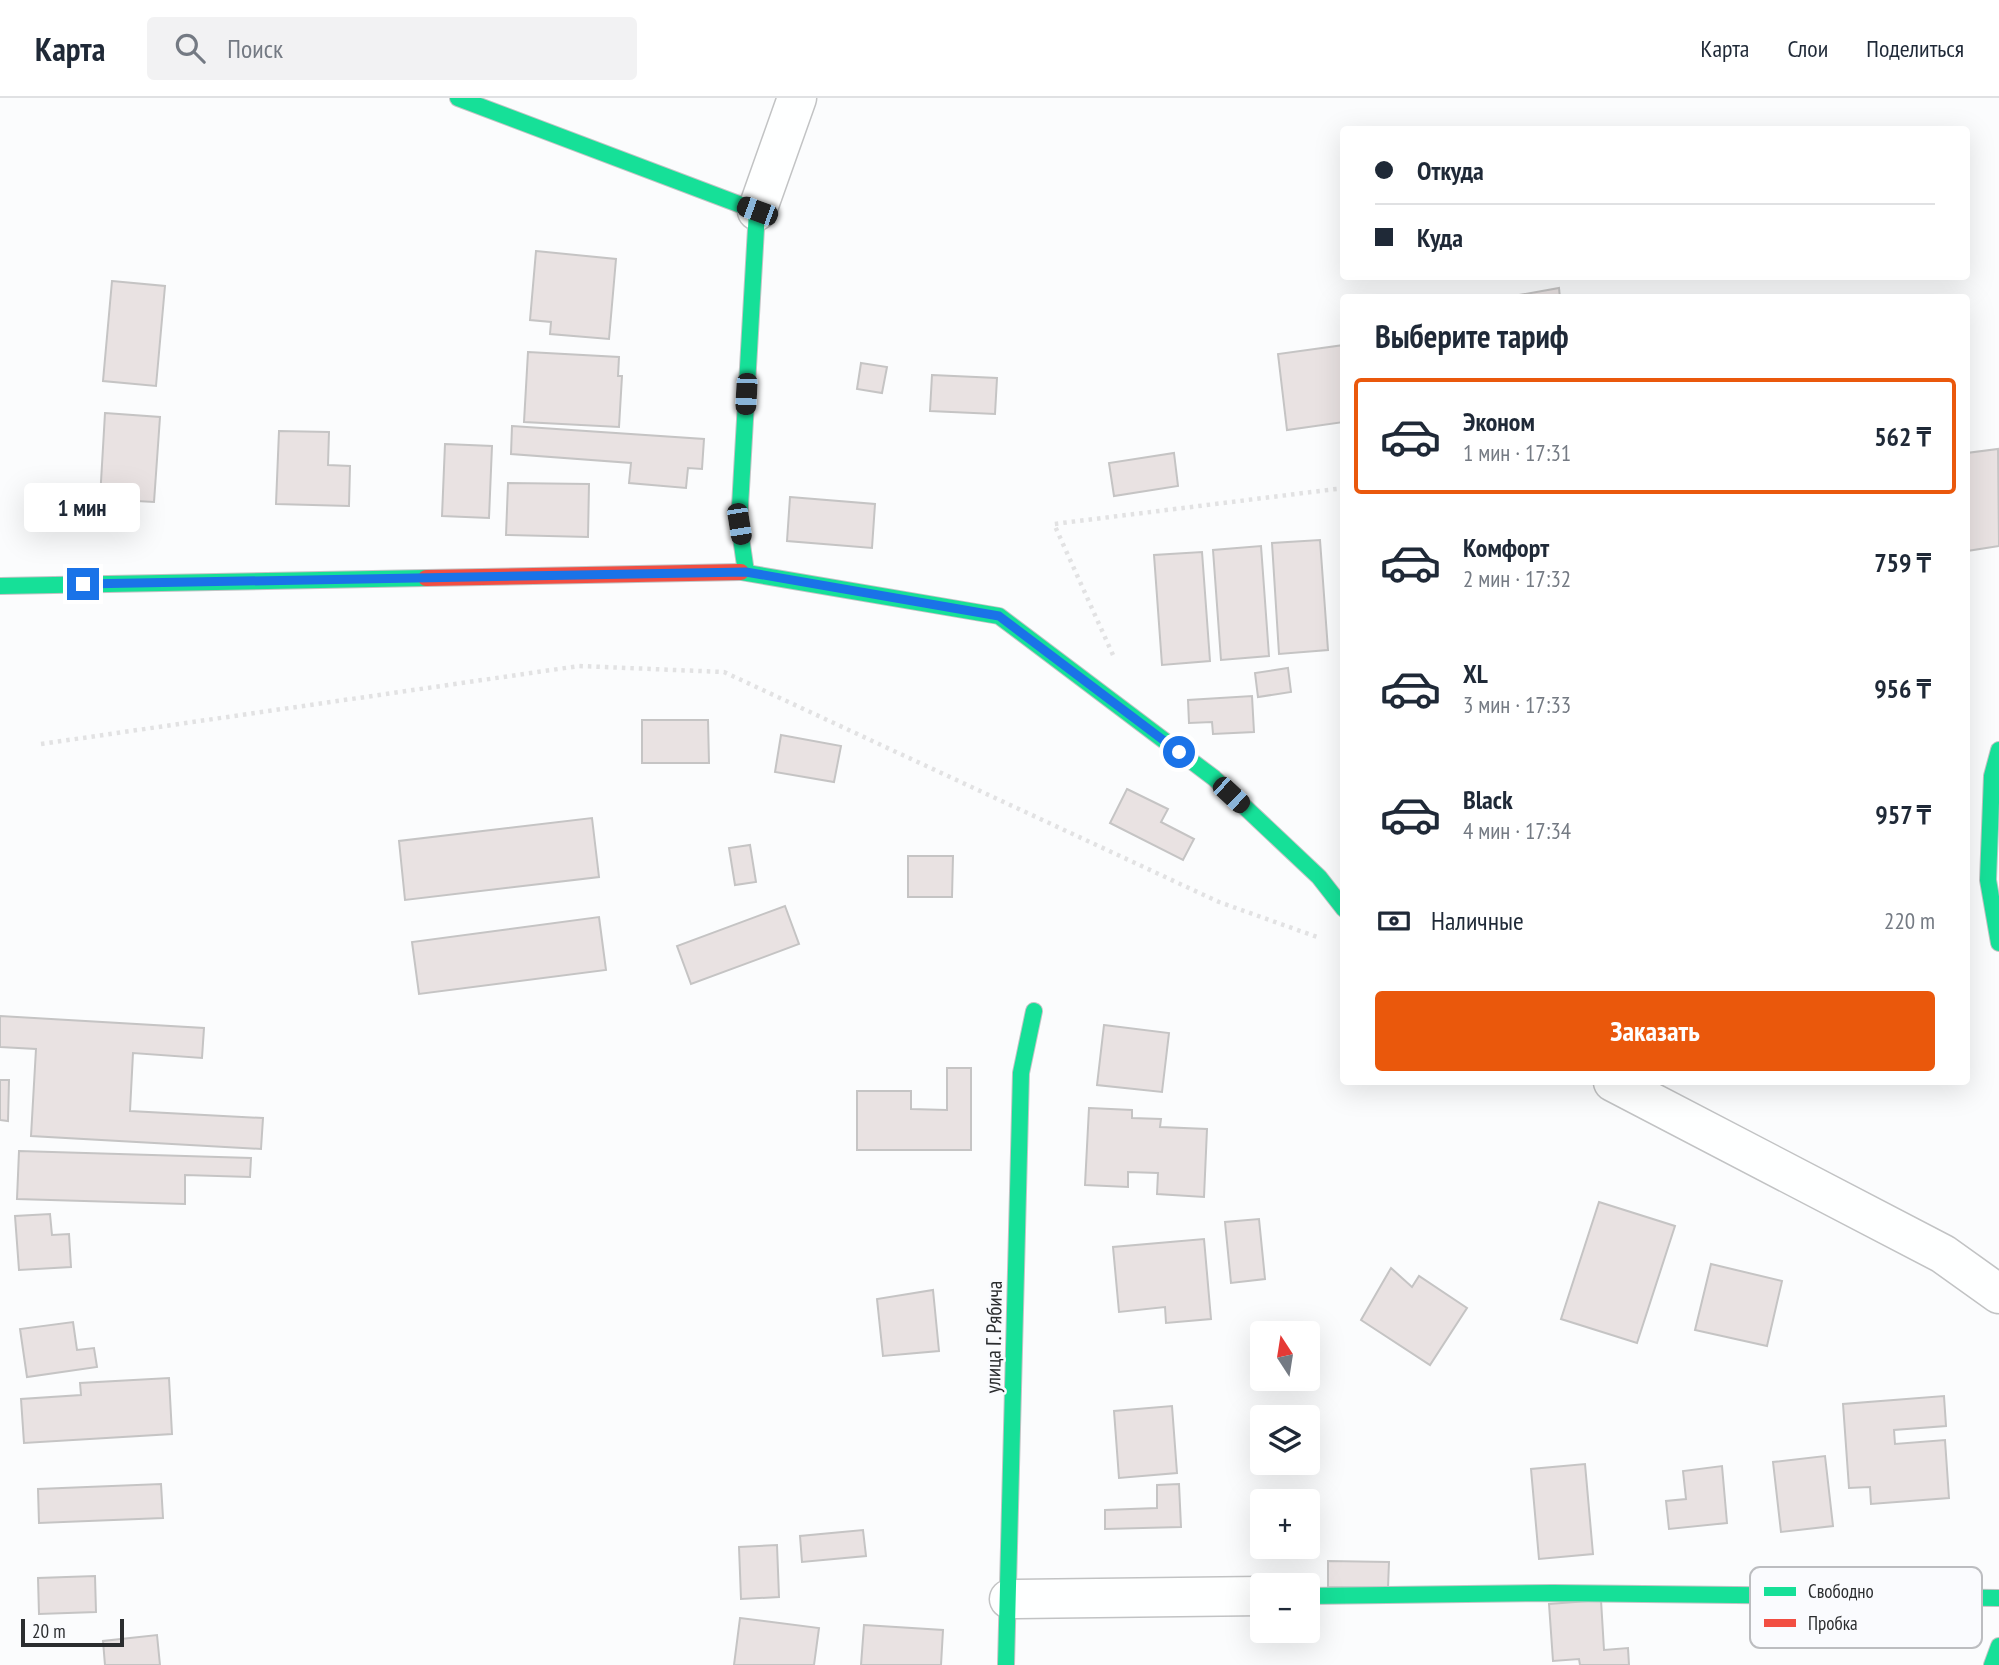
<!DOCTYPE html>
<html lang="ru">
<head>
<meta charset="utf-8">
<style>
  body { margin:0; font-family:"PT Sans Narrow",sans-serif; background:#f2f2f3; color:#1f2937; height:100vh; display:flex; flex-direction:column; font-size:26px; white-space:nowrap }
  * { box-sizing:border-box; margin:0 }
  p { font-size:23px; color:#747a83 }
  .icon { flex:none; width:38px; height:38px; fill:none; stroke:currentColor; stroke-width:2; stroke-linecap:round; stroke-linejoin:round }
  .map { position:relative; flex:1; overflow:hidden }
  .sheet { position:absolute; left:1340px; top:196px; width:630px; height:791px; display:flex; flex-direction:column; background:#fff; border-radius:7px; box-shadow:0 7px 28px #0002 }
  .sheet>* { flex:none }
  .top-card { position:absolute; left:1340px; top:28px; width:630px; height:154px; border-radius:7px; box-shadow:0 7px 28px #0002; display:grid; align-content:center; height:154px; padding:0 35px; background:#fff }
  .needle { width:46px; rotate:348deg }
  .controls { position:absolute; left:1250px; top:1223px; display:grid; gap:14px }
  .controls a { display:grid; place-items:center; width:70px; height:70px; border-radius:7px; background:#fff; box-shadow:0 7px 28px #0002; font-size:35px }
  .scale { position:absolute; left:21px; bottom:18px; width:103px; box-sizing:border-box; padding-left:7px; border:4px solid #2b2d2f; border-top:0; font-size:19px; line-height:24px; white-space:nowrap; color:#2b2d2f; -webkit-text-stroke:5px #fafbfe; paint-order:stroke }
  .end { position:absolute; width:32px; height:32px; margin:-16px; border:9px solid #1a73e8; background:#fff; box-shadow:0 0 0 4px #fff }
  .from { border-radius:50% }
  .bubble { position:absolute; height:49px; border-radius:7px; background:#fff; box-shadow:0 7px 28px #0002; font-size:23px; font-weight:600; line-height:49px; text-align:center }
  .car { position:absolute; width:21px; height:42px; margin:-21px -10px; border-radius:9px; box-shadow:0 0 5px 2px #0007; background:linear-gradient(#222 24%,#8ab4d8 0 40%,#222 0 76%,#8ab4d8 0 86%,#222 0) }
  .top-card b { display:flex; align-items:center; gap:24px; height:66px; font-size:26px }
  .top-card b+b { border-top:2px solid #e0e1e3 }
  .top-card i { width:18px; height:18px; background:#1f2937 }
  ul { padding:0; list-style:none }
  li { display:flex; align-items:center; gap:21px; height:116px; margin:0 14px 10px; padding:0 21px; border:4px solid transparent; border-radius:7px }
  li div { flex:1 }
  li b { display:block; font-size:26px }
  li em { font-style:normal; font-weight:600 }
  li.active { border-color:#ea580c }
  li>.icon { width:63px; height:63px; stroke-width:1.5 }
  h2 { padding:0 35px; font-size:32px; line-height:84px }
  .pay { display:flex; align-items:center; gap:18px; height:77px; padding:0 35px; font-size:26px }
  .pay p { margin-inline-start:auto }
  .primary-button { display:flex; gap:14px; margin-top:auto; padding:14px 35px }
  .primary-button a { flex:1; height:80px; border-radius:7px; background:#ea580c; color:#fff; font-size:28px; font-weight:600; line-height:80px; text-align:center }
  header { display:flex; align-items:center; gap:42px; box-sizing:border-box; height:98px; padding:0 35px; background:#fff; border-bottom:2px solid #e0e1e3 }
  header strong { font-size:33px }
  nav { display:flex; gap:38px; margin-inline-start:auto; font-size:24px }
  .search { width:490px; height:63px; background:#f2f2f3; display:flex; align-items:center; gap:18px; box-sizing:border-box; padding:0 24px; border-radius:7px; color:#747a83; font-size:26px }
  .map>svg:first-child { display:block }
  .building { fill:#e9e2e2; stroke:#c5c4c4; stroke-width:2 }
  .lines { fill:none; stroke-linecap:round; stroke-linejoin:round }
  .street-casing { stroke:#c2c3c4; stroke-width:41 }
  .fast-casing { stroke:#c2c3c4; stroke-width:18 }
  .jam-casing { stroke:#c2c3c4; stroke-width:18 }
  .path { stroke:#e2e2e3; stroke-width:4.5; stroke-dasharray:3.5 5; stroke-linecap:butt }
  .street { stroke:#feffff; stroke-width:38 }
  .fast { stroke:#16e098; stroke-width:16 }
  .jam { stroke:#f24e42; stroke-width:16 }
  .route { stroke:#1a73e8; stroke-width:9 }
  .labels { text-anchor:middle; stroke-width:5; stroke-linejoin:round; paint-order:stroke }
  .street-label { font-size:21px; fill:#2b2d2f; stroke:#fafbfe }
  .key { fill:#fafbfe; stroke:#bcbdc0; stroke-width:2 }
  .key-label { font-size:19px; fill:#2b2d2f }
</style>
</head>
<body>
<header>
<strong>Карта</strong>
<div class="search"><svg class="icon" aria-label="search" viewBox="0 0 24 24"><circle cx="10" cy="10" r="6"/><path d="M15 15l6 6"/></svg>Поиск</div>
<nav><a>Карта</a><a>Слои</a><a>Поделиться</a></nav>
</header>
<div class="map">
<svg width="1999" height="1567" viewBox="0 0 1999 1567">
  <rect width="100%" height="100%" fill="#fbfcfd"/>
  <!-- building -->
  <g class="building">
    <polygon points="536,153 616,161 609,241 550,236 551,224 530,222"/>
    <polygon points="112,183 165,188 156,288 103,283"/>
    <polygon points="1559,190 1560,200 1502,200"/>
    <polygon points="1344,247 1344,324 1287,332 1278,256"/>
    <polygon points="528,254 619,259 618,278 622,278 619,329 524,324"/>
    <polygon points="861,265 887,269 882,295 857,291"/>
    <polygon points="932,277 997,280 995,316 930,313"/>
    <polygon points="105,315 160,319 154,404 100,401"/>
    <polygon points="512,328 704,341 702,371 688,370 686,390 629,385 631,365 511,356"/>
    <polygon points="279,333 329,334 328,367 350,368 349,408 276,406"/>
    <polygon points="445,346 492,348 489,420 442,418"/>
    <polygon points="1998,351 1999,448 1967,453 1967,355"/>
    <polygon points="1174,355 1178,388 1114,398 1109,365"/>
    <polygon points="508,385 589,386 588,439 506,437"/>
    <polygon points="790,399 875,406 872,450 787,443"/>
    <polygon points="1320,442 1328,552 1279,556 1272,445"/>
    <polygon points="1261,448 1269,558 1221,562 1213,452"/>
    <polygon points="1202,454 1210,563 1162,567 1154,457"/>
    <polygon points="1288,570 1291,594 1258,599 1255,575"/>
    <polygon points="1252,598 1254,634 1213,636 1212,624 1189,625 1188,602"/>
    <polygon points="642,622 708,622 709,665 642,665"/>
    <polygon points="781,637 841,648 834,684 775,674"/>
    <polygon points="1127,691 1168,711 1161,724 1194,741 1183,762 1110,725"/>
    <polygon points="592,720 599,779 405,802 399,743"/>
    <polygon points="750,747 756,784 735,787 729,750"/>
    <polygon points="908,758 953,758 952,799 908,799"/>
    <polygon points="785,808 799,846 691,886 677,848"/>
    <polygon points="599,819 606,872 419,896 412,844"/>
    <polygon points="0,918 204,930 202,960 133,955 130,1013 263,1020 261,1051 31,1038 36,951 0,949"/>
    <polygon points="1104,927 1169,935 1162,994 1097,987"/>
    <polygon points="947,970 971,970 971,1052 857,1052 857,993 911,993 911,1011 947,1012"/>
    <polygon points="0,982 9,982 8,1023 0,1022"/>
    <polygon points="1089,1010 1132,1012 1132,1020 1161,1021 1160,1029 1207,1031 1204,1099 1157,1096 1158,1075 1128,1074 1128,1089 1085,1087"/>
    <polygon points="19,1053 251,1060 250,1079 185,1077 185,1106 17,1101"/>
    <polygon points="1599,1104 1675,1128 1637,1245 1561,1221"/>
    <polygon points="50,1116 52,1137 69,1136 71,1169 19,1172 15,1118"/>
    <polygon points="1259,1121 1265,1181 1231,1185 1225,1124"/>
    <polygon points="1204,1141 1211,1221 1166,1225 1165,1209 1119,1214 1113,1149"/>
    <polygon points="1711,1166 1782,1183 1767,1248 1695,1232"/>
    <polygon points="1391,1170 1412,1189 1419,1178 1467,1210 1430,1267 1361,1222"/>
    <polygon points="933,1192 939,1253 883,1258 877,1201"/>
    <polygon points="73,1224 77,1252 94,1250 97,1269 27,1279 20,1231"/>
    <polygon points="169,1280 172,1336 24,1345 21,1301 81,1297 80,1285"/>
    <polygon points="1944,1298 1946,1328 1894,1332 1895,1346 1945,1342 1949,1400 1871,1406 1870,1389 1849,1390 1843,1306"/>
    <polygon points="1172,1308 1177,1375 1119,1380 1114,1313"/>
    <polygon points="1825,1358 1833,1428 1781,1434 1773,1364"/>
    <polygon points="1585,1366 1593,1456 1539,1461 1531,1371"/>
    <polygon points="1722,1368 1727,1425 1669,1431 1666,1403 1686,1401 1683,1373"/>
    <polygon points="161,1386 163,1420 39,1425 38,1391"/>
    <polygon points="1179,1386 1181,1429 1105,1431 1105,1412 1157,1410 1157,1387"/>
    <polygon points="863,1432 866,1458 802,1464 800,1438"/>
    <polygon points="777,1447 779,1499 741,1501 739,1449"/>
    <polygon points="1328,1463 1389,1464 1388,1490 1328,1489"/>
    <polygon points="95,1478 96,1514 39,1516 38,1480"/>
    <polygon points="1601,1502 1604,1552 1628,1550 1629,1567 1580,1567 1579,1561 1553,1563 1549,1506"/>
    <polygon points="740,1520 819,1530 814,1567 734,1567"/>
    <polygon points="864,1527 943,1532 941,1567 861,1567"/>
    <polygon points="157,1537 160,1567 105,1567 103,1543"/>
  </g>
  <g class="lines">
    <defs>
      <g id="street">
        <polyline points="757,113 797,0"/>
        <polyline points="1613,984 1943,1156 1999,1196"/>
        <polyline points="1009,1501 1262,1498"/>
      </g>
      <g id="fast">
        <polyline points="458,0 757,113 739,426 746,474"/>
        <polyline points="741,474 999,518 1214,680 1319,779 1344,811"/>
        <polyline points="0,488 426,480"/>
        <polyline points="1999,652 1992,678 1988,782 1999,845"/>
        <polyline points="1307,1498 1553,1495 1999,1500"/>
        <polyline points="1006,1567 1021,975 1034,913"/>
        <polyline points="1992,1567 1999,1548"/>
      </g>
      <polyline id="jam" points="426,480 741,474"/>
    </defs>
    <!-- street casing -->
    <use href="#street" class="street-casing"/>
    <!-- fast casing -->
    <use href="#fast" class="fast-casing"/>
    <!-- jam casing -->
    <use href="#jam" class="jam-casing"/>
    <!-- path -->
    <g class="path">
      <polyline points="1113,557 1054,426 1344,390"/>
      <polyline points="41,646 579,568 724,574 1219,804 1320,840"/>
    </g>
    <!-- street -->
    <use href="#street" class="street"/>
    <!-- fast -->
    <use href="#fast" class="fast"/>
    <!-- jam -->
    <use href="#jam" class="jam"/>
  </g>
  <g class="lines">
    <!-- route -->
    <polyline class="route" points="83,486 746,474 999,518 1179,654"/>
  </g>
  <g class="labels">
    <!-- street labels -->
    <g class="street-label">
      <text transform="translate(994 1239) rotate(-89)" y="7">улица Г. Рябича</text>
    </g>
  </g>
  <!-- legend -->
  <rect x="1750" y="1469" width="232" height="81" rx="10" class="key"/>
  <rect x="1764" y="1489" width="32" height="9" fill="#16e098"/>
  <rect x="1764" y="1521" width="32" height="8" fill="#f24e42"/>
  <g class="key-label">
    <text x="1808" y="1500">Свободно</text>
    <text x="1808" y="1532">Пробка</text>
  </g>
</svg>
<div class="controls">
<a><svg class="needle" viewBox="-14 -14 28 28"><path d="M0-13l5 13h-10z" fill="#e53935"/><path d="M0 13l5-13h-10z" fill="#747a83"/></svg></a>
<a><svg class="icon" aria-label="layers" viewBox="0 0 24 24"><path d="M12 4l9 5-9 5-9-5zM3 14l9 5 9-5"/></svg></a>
<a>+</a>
<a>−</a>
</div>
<div class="scale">20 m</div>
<i class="end from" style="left:1179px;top:654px"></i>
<i class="end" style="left:83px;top:486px"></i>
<div class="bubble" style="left:24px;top:385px;width:116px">1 мин</div>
<i class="car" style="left:757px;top:113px;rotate:290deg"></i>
<i class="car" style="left:746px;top:296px;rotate:183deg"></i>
<i class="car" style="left:739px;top:426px;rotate:171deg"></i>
<i class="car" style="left:1231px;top:697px;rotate:133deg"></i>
<div class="top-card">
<b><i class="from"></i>Откуда</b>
<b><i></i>Куда</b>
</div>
<section class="sheet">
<h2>Выберите тариф</h2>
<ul>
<li class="active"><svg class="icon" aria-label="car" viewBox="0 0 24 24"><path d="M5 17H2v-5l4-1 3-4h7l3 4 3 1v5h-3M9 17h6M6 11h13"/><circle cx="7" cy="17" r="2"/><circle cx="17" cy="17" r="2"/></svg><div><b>Эконом</b><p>1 мин · 17:31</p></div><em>562 ₸</em></li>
<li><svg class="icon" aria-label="car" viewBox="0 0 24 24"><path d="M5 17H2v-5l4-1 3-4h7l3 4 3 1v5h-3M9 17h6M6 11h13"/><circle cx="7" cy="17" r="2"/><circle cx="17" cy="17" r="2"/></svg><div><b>Комфорт</b><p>2 мин · 17:32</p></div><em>759 ₸</em></li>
<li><svg class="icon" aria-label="car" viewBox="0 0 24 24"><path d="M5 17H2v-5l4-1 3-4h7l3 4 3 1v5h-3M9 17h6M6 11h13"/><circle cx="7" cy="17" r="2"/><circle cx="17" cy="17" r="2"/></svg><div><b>XL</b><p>3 мин · 17:33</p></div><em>956 ₸</em></li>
<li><svg class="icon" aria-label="car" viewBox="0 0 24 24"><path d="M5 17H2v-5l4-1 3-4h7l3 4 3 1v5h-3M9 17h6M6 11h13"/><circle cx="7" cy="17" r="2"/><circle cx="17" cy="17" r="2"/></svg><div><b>Black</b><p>4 мин · 17:34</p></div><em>957 ₸</em></li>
</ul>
<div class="pay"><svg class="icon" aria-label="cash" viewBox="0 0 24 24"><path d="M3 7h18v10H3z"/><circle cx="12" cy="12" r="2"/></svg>Наличные<p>220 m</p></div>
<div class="primary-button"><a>Заказать</a></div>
</section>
</div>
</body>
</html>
